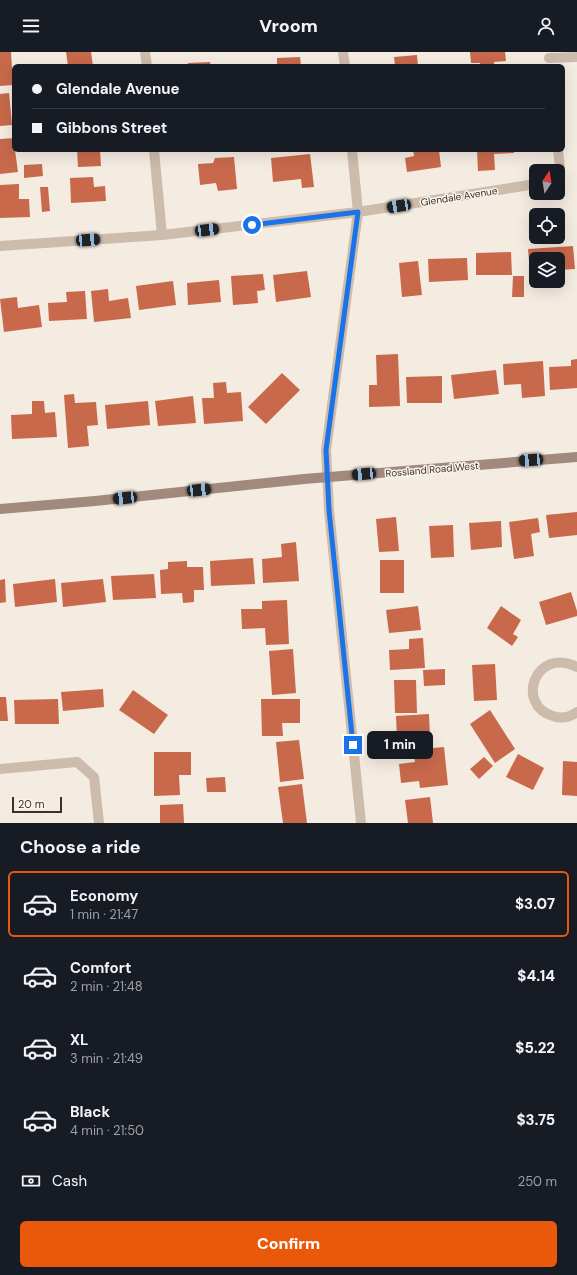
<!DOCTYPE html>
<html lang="en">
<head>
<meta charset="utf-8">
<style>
  body { margin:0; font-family:"DM Sans",sans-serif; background:#242831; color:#f1f3f6; height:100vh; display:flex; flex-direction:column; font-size:15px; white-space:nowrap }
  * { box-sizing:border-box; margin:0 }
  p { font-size:13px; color:#9ea1a6 }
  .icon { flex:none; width:22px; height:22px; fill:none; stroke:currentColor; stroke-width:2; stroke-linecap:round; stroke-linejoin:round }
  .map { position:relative; height:771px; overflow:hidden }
  .panel { display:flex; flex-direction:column; background:#171b24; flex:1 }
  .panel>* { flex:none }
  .hud { position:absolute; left:12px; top:12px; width:553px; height:88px; border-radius:6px; box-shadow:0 4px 16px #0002; display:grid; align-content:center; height:88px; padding:0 20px; background:#171b24 }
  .needle { width:26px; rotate:12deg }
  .tools { position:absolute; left:529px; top:112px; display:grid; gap:8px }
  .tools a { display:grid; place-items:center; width:36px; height:36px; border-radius:6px; background:#171b24; box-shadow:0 4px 16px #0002; font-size:20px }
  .scale { position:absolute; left:12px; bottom:10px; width:50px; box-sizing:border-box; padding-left:4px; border:2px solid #3b302b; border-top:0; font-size:11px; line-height:14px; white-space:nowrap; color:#3b302b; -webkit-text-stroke:3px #fbf5ee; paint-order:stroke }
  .end { position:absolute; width:18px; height:18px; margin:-9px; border:5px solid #1a73e8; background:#fff; box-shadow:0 0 0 2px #fff }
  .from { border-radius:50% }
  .bubble { position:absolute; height:28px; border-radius:6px; background:#171b24; box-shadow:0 4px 16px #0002; font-size:13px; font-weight:800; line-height:28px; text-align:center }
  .car { position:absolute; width:12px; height:24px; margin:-12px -6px; border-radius:5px; box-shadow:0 0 3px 1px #0007; background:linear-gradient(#222 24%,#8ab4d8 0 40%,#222 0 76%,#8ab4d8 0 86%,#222 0) }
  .hud b { display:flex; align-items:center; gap:14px; height:38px; font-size:15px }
  .hud b+b { border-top:1px solid #363941 }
  .hud i { width:10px; height:10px; background:#f1f3f6 }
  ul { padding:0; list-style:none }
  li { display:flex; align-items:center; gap:12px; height:66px; margin:0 8px 6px; padding:0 12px; border:2px solid transparent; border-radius:6px }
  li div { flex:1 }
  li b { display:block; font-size:15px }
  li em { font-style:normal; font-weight:800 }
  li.current { border-color:#ea580c }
  li>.icon { width:36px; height:36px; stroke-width:1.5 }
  h2 { padding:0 20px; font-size:18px; line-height:48px }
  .pay { display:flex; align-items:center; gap:10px; height:44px; padding:0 20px; font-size:15px }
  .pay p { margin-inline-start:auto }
  .primary-button { display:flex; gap:8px; margin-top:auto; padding:8px 20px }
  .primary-button a { flex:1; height:46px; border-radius:6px; background:#ea580c; color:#fff; font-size:16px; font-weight:800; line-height:46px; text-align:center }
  header { display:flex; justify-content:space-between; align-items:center; height:52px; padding:0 20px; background:#171b24; font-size:18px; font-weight:800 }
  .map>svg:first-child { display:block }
  .building { fill:#c8694b }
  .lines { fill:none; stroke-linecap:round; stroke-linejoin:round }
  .street { stroke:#cdbbac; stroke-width:10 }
  .secondary { stroke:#a18a7d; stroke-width:10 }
  .route { stroke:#1a73e8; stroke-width:5 }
  .labels { text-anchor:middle; stroke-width:3; stroke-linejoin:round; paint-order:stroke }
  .street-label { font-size:10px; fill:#3b302b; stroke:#fbf5ee }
</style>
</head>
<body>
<header><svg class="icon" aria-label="menu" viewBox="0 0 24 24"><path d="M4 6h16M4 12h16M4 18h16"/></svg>Vroom<svg class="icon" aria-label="person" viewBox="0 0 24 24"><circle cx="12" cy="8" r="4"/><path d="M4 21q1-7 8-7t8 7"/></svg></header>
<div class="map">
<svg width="577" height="771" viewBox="0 0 577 771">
  <rect width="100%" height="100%" fill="#f4ebe1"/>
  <!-- building -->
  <g class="building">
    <polygon points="0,0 11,0 13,33 0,34"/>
    <polygon points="66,0 91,0 93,14 68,14"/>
    <polygon points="470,0 505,0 506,9 494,10 494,14 480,14 480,11 471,11"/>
    <polygon points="417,3 418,14 395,14 394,5"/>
    <polygon points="300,5 301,14 277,14 277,6"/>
    <polygon points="210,10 211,14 188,14 188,11"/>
    <polygon points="9,41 12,73 0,74 0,42"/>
    <polygon points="14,86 14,98 15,98 18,120 0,122 0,87"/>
    <polygon points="77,98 100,98 101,114 78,115"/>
    <polygon points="413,98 439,98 441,115 407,120 405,106 414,104"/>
    <polygon points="477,98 514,98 514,101 494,102 495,118 478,119"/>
    <polygon points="310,102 314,135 302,136 301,127 273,130 271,106"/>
    <polygon points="234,105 237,137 218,139 216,131 200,133 198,112 213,111 215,106"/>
    <polygon points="42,112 43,124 24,126 24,113"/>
    <polygon points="93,125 94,135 105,134 106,149 71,151 70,126"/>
    <polygon points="19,132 19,147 29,147 30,165 0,166 0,133"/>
    <polygon points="40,135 48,135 50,159 42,160"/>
    <polygon points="573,194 575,217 558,218 558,207 536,207 536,219 530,220 528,197"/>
    <polygon points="511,200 512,223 476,223 476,201"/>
    <polygon points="467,206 468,228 429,230 428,207"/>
    <polygon points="418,209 422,243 402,245 399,211"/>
    <polygon points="307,219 311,245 276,250 273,223"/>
    <polygon points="263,222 265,238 257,239 258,251 233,253 231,224"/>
    <polygon points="513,224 524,224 524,245 512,245"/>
    <polygon points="219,228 221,250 188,253 187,231"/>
    <polygon points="173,229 176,253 139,258 136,234"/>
    <polygon points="108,237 109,249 128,246 131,266 94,270 91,239"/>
    <polygon points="85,239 87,267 49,269 48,251 67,250 66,240"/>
    <polygon points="17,245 18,256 39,253 42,275 4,280 0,247"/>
    <polygon points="398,302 400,354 369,355 369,333 377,333 376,303"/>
    <polygon points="577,307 577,336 550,338 549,315 571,314 571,308"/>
    <polygon points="543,309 545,344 522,346 521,332 504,333 503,312"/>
    <polygon points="496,318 499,342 454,347 451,323"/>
    <polygon points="282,321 300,338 266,372 248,355"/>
    <polygon points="442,324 442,351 407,351 406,325"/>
    <polygon points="226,330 227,341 241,340 243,369 204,372 202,346 214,346 213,331"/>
    <polygon points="74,342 75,351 96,350 98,373 87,374 89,394 68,396 64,343"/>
    <polygon points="193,344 196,371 158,374 155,349"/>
    <polygon points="32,349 44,349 45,361 55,360 57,385 12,387 11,363 32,362"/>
    <polygon points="148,349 150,373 107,377 105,353"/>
    <polygon points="577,460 577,483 549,486 546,463"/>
    <polygon points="396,465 399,499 379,500 376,467"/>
    <polygon points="538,466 540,480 531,482 534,504 514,507 509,470"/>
    <polygon points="501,469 502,495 471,498 469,471"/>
    <polygon points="453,473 454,505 431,506 429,474"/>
    <polygon points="296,490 299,529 263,531 262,507 282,505 281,492"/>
    <polygon points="253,506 255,532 211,534 210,509"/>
    <rect x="380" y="508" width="24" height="33"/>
    <polygon points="187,509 187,515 203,515 204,538 194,538 194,550 183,551 182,541 161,542 160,518 168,517 168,510"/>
    <polygon points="154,522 156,546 113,548 111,524"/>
    <polygon points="5,527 6,550 0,551 0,528"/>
    <polygon points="55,527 57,550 15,555 13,532"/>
    <polygon points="103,527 106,550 63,555 61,531"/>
    <polygon points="571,540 577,559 577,564 546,573 539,550"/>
    <polygon points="287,548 289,592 266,593 265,576 242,577 241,557 262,557 262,549"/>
    <polygon points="418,554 421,578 389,581 386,558"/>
    <polygon points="501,554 521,568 513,582 518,585 512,594 487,576"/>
    <polygon points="423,586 425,616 390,618 389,598 409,597 409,587"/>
    <polygon points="293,597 296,641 272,643 269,599"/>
    <polygon points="495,612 497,648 474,649 472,613"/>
    <polygon points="445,617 445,633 424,634 423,618"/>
    <polygon points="394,628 416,628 417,661 395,661"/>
    <polygon points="103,637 104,655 63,659 61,640"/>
    <polygon points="133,638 168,663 154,682 119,658"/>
    <polygon points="0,645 6,645 8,669 0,669"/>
    <polygon points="58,647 59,672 15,672 14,648"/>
    <polygon points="261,647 300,647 300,671 282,671 283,684 262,684"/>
    <polygon points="490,658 515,697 495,711 470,672"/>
    <polygon points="429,662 430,684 397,687 396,664"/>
    <polygon points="299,688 304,727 280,730 276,690"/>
    <polygon points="444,695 448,733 420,736 419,729 401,731 399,712 415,710 413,698"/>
    <polygon points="154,700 191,700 191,723 179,723 180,743 154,744"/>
    <polygon points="518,702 544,716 533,738 506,725"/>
    <polygon points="484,705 493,714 479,727 470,717"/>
    <polygon points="563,709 577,710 577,744 562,743"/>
    <polygon points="225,725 226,740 207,740 206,726"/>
    <polygon points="302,732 307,771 283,771 278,735"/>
    <polygon points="430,745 433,771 408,771 405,748"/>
    <polygon points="183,752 184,771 160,771 160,753"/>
  </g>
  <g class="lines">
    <!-- street -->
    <g class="street">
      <polyline points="145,0 147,14"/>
      <polyline points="343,0 345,14"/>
      <polyline points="549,6 577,5"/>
      <polyline points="154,98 162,183"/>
      <polyline points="352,98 358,160 326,398 329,458 361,771"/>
      <polyline points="556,119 560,115 558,98"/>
      <polyline points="0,194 162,183 358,160 536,132"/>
      <path d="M577,615c-42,-21 -62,38 -24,49 8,3 17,1 24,-4"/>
      <polyline points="0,717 77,710 94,725 99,771"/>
    </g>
    <!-- secondary -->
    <polyline class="secondary" points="0,457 95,449 304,427 577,405"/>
  </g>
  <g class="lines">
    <!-- route -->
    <polyline class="route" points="252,173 358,160 326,398 329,458 353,693"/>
  </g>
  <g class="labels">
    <!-- street labels -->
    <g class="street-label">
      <text transform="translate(459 144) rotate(-9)" y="4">Glendale Avenue</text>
      <text transform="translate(432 417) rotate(-5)" y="4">Rossland Road West</text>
    </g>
  </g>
</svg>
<div class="tools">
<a><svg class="needle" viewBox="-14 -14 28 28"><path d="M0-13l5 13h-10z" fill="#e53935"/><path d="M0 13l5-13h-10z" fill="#9ea1a6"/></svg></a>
<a><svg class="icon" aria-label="locate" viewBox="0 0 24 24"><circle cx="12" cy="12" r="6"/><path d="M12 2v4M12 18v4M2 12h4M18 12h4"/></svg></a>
<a><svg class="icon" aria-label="layers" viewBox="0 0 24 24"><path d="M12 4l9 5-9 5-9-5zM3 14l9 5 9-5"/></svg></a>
</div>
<div class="scale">20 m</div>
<i class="end from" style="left:252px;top:173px"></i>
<i class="end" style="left:353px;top:693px"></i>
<div class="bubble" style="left:367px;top:679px;width:66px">1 min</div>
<i class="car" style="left:399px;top:154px;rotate:261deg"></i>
<i class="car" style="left:207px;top:178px;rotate:83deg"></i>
<i class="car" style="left:88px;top:188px;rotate:86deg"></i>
<i class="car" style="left:531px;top:408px;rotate:266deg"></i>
<i class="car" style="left:364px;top:422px;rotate:265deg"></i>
<i class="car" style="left:199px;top:438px;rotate:84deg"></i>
<i class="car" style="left:125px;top:446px;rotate:264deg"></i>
<div class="hud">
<b><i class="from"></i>Glendale Avenue</b>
<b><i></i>Gibbons Street</b>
</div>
</div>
<section class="panel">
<h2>Choose a ride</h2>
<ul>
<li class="current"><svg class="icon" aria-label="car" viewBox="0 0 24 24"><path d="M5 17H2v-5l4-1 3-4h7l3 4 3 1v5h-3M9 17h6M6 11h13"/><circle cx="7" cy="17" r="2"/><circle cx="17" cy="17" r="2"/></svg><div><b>Economy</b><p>1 min · 21:47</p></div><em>$3.07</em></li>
<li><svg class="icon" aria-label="car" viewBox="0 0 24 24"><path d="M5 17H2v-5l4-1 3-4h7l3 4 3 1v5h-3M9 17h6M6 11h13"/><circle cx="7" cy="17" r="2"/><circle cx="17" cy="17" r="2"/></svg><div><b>Comfort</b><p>2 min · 21:48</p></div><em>$4.14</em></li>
<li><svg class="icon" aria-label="car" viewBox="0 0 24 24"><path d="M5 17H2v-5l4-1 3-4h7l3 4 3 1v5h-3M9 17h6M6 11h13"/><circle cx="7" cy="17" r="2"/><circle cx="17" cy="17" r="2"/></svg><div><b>XL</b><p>3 min · 21:49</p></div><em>$5.22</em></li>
<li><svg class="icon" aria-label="car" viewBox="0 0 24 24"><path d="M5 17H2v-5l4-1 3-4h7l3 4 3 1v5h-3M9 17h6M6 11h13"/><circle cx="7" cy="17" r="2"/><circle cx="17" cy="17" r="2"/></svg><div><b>Black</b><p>4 min · 21:50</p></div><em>$3.75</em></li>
</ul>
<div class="pay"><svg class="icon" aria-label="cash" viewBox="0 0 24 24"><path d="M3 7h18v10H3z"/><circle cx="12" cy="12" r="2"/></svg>Cash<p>250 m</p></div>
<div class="primary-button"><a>Confirm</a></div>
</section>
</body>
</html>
